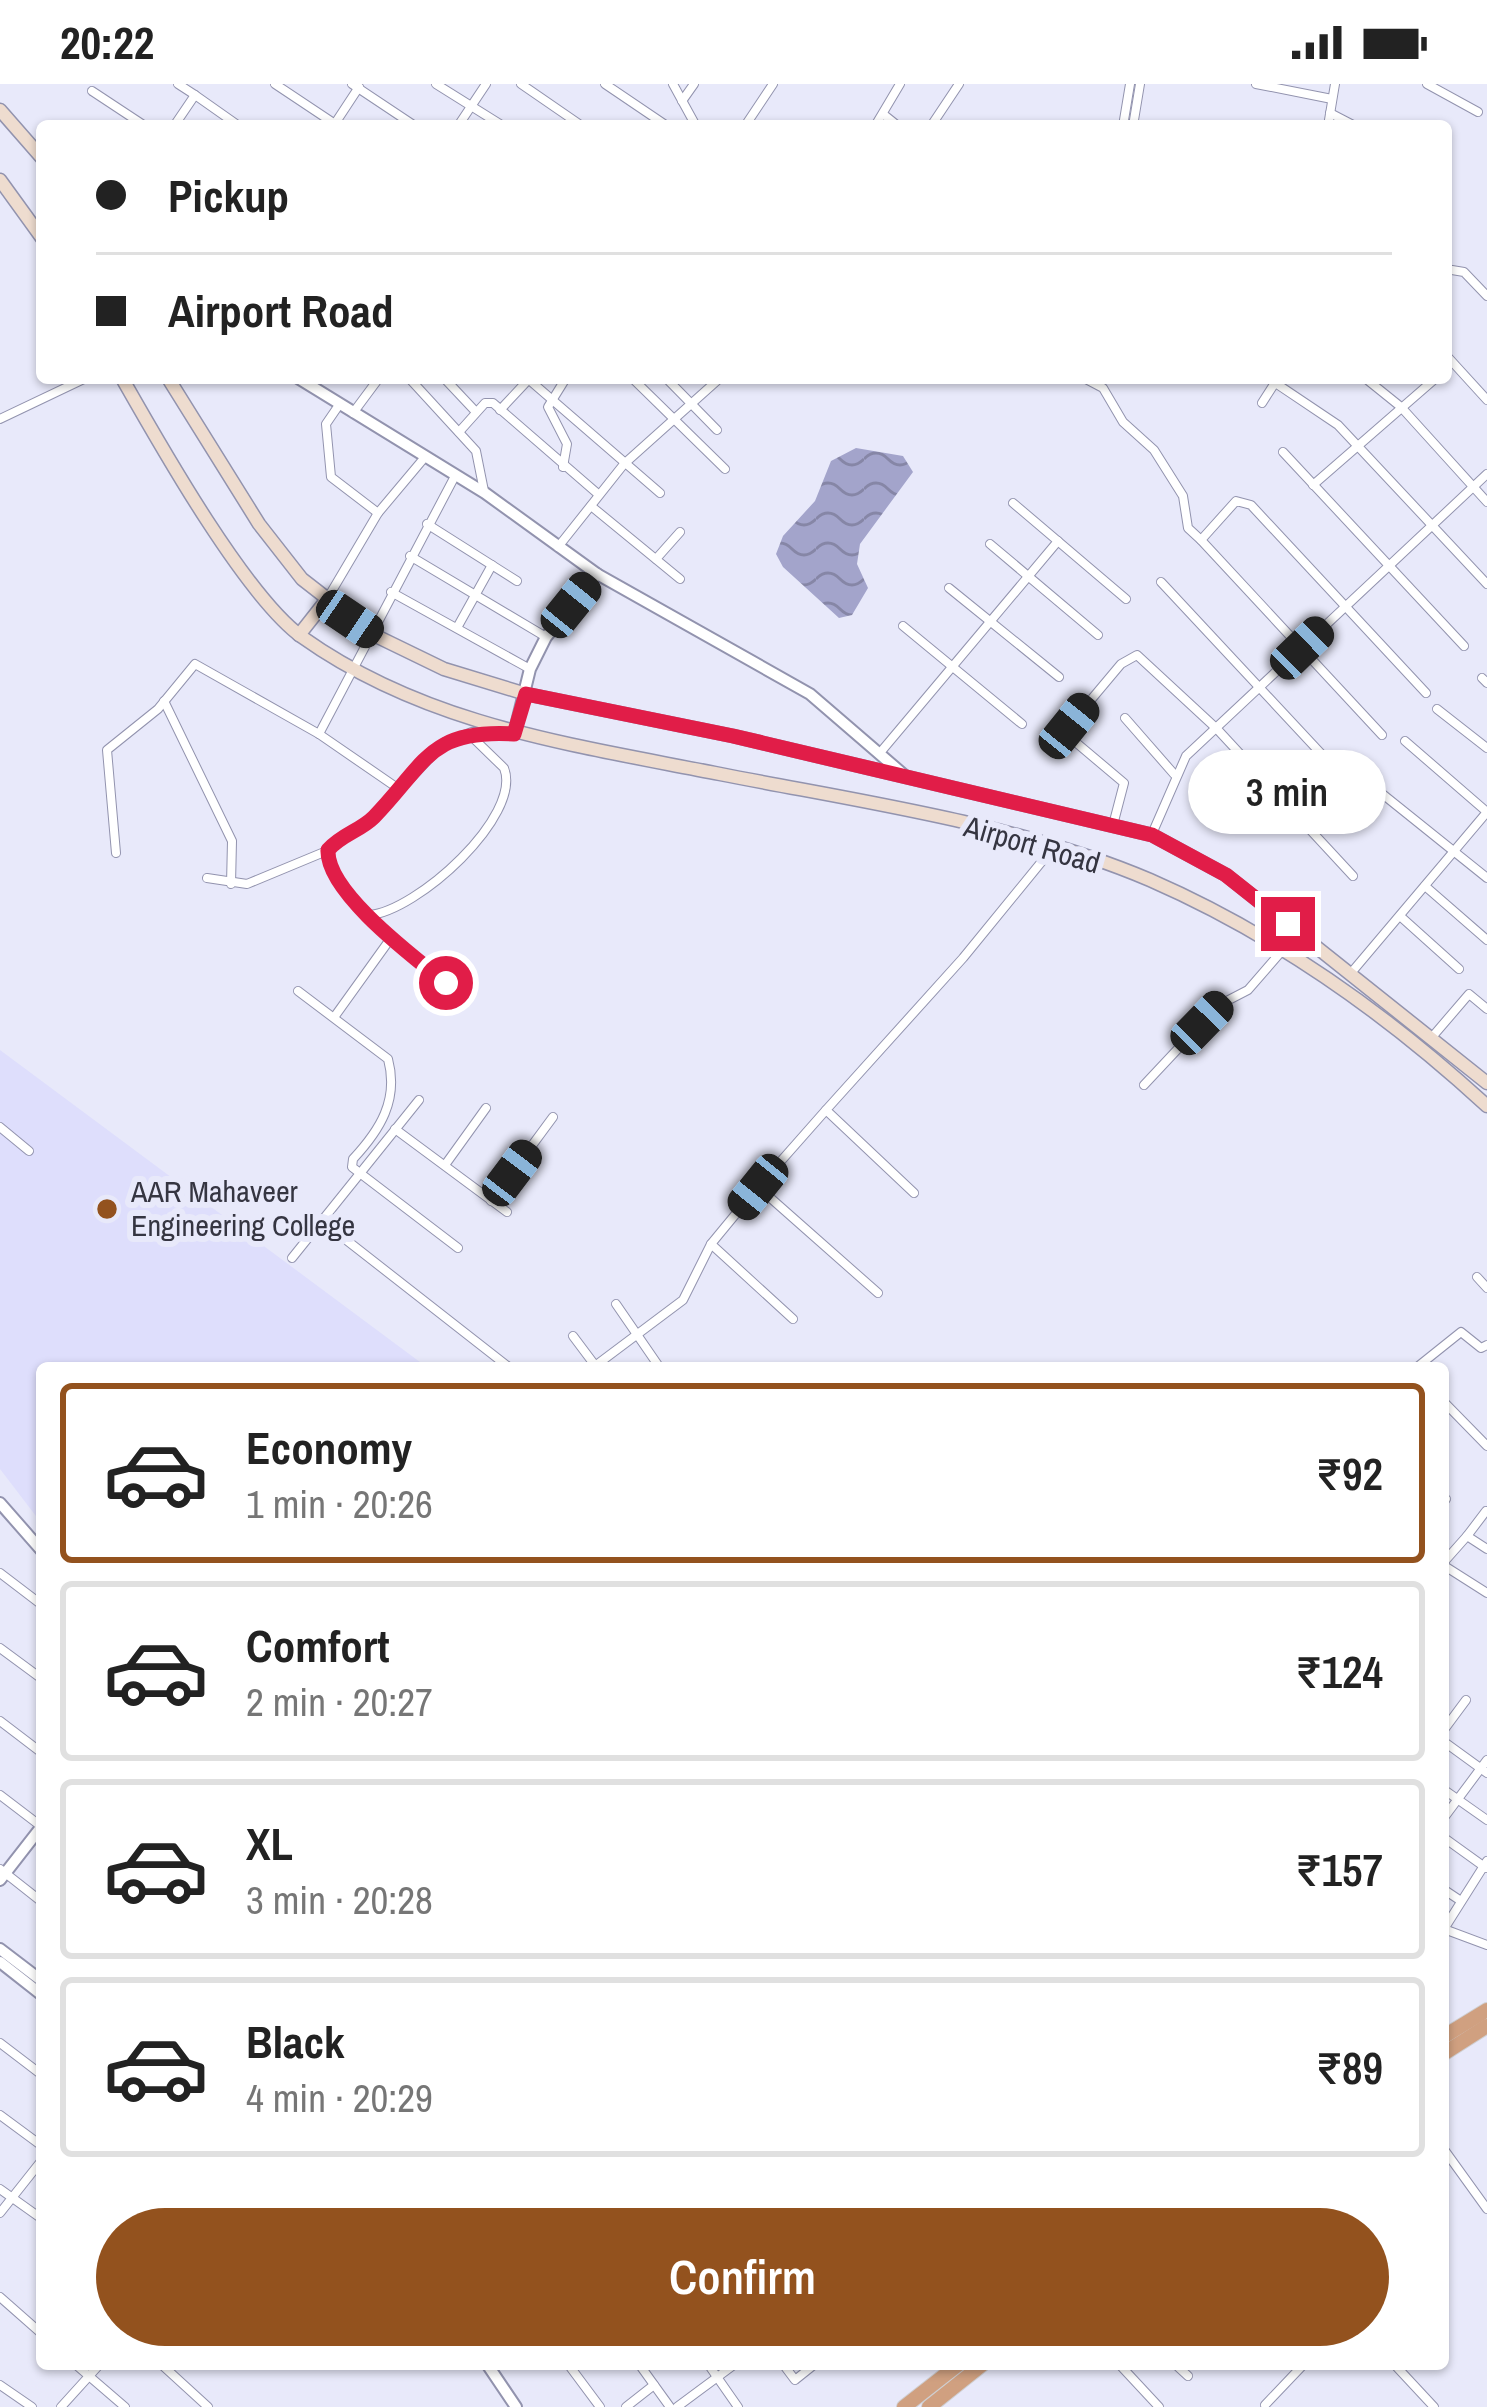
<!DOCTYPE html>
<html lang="en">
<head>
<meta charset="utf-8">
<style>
  body { margin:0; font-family:"Archivo Narrow",sans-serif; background:#f2f2f2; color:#222; height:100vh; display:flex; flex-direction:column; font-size:45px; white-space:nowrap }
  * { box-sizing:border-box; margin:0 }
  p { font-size:39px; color:#767676 }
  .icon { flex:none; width:66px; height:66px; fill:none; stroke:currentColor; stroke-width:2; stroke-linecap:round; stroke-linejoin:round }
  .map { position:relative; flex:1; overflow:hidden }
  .sheet { position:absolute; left:36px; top:1278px; width:1413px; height:1008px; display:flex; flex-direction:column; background:#fff; border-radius:12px; box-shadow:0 3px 9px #0004 }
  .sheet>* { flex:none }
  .guide { position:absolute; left:36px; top:36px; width:1416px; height:264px; border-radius:12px; box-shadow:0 3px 9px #0004; display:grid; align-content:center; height:264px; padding:0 60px; background:#fff }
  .end { position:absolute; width:54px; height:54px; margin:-27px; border:15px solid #e11d48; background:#fff; box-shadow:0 0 0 6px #fff }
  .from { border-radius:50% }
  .bubble { position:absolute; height:84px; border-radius:42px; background:#fff; box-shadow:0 3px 9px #0004; font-size:39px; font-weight:600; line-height:84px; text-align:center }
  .car { position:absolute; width:36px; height:72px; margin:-36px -18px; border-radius:15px; box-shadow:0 0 9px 3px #0007; background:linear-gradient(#222 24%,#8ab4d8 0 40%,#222 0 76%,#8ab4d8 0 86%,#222 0) }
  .guide b { display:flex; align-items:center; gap:42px; height:114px; font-size:45px }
  .guide b+b { border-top:3px solid #e0e0e0 }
  .guide i { width:30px; height:30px; background:#222 }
  ul { padding:21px 0 0; list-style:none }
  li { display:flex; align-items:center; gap:36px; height:180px; margin:0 24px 18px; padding:0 36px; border:6px solid #e0e0e0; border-radius:12px }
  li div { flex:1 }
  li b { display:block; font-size:45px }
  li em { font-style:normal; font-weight:600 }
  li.current { border-color:#93521e }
  li>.icon { width:108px; height:108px; stroke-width:1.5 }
  .primary-button { display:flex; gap:24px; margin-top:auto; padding:24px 60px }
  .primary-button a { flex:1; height:138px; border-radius:72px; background:#93521e; color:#fff; font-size:48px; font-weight:600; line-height:138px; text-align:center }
  .status { display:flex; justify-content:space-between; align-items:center; height:84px; padding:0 60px; background:#fff; direction:ltr }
  .status svg { height:33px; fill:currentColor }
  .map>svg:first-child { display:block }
  .built { fill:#dedefc }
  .water { fill:url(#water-waves) }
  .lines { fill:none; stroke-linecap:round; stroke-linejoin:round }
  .minor-casing { stroke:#9293ae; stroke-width:10 }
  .tertiary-casing { stroke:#9293ae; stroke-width:14 }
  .secondary-casing { stroke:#9293ae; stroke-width:15 }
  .trunk-casing { stroke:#cfcfd1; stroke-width:16 }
  .minor { stroke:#fff; stroke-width:8 }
  .tertiary { stroke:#fff; stroke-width:10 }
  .secondary { stroke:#eedccf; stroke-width:12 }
  .trunk { stroke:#d0a080; stroke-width:14 }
  .route { stroke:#e11d48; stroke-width:15 }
  .poi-dot { fill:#93521e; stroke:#e8e9fa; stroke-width:4.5 }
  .labels { text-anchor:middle; stroke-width:12; stroke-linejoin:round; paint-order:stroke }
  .street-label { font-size:30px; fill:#353541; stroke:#e8e9fa }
  .poi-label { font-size:30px; fill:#353541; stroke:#e8e9fa; text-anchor:start }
</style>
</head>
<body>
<div class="status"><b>20:22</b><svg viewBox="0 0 49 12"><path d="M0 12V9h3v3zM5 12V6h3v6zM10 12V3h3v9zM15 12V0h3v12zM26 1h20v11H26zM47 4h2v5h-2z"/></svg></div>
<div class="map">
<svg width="1487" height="2323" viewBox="0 0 1487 2323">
  <defs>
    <pattern id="water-waves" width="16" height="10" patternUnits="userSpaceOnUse" patternTransform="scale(3)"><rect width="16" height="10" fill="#a3a4cb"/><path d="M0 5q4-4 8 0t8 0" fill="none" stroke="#8686a6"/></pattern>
  </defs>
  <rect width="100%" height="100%" fill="#e8e9fa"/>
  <!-- built -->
  <polygon class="built" points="0,966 428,1284 42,1284 42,1440 0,1385"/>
  <!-- water -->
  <polygon class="water" points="856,364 903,372 913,388 860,460 857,480 868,504 852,531 839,534 783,483 776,470 783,452 815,417 831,377"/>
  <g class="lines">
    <defs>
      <g id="minor">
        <polyline points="178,0 195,11"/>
        <polyline points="275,0 338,42"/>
        <polyline points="352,0 415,42"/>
        <polyline points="436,0 503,42"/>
        <polyline points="521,0 582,42"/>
        <polyline points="605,0 667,42"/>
        <polyline points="673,0 696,42"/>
        <polyline points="1256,0 1332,15"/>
        <polyline points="1427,0 1478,28"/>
        <polyline points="92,7 145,42"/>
        <polyline points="682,17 694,0"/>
        <polyline points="1330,29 1355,42"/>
        <polyline points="883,30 898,42"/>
        <polyline points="334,41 359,3"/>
        <polyline points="174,42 195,11 239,42"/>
        <polyline points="458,42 486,0"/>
        <polyline points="745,42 773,0"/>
        <polyline points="875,42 900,0"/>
        <polyline points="931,42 959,0"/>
        <polyline points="1123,42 1130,0"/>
        <polyline points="1133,42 1140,0"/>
        <polyline points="1328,42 1335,0"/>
        <polyline points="1446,185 1464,188 1487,212"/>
        <polyline points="1446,271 1487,316"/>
        <polyline points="409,294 476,367 484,407"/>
        <polyline points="444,294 476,328"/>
        <polyline points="527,294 660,409"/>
        <polyline points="632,294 725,385"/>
        <polyline points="666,294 717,346"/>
        <polyline points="1084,294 1103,304 1123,338 1154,366 1183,412 1188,444 1201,456"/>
        <polyline points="1268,294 1338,341 1487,500"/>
        <polyline points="1365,294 1401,323 1487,418"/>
        <polyline points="1262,319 1278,294"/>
        <polyline points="339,321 326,340 331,393 378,429"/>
        <polyline points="500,326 529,295"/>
        <polyline points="353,329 379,294"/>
        <polyline points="0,335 86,294"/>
        <polyline points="459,348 485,319 493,319 598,410"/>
        <polyline points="1283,368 1464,562"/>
        <polyline points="563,383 567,360 548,323 566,294"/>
        <polyline points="1313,401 1436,294"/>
        <polyline points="1013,419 1126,515"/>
        <polyline points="591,422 680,495"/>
        <polyline points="427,440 517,497"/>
        <polyline points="990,460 1098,551"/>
        <polyline points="558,463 624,380 720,294"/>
        <polyline points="410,472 546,553"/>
        <polyline points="656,475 680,448"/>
        <polyline points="1161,498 1355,706"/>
        <polyline points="949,504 1059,593"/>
        <polyline points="391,508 530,585"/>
        <polyline points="326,517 378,429 425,373"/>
        <polyline points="458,542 492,481"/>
        <polyline points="903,542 1022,640"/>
        <polyline points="1482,594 1487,599"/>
        <polyline points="164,617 232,757 231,800"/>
        <polyline points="1437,625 1487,664"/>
        <polyline points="1125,634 1174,690"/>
        <polyline points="319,650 455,392"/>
        <polyline points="1382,651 1201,456 1236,417 1251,421 1426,609"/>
        <polyline points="1405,657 1487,728"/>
        <polyline points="879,670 1058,457"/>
        <polyline points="1365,696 1487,794"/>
        <polyline points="1113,741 1124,699 1073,656 1069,642 1121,580 1137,571 1217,645 1353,792"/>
        <polyline points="1152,750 1186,672 1487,390"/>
        <path d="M328,768c1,42 87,105 118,131"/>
        <polyline points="116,769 107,666 158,625 195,580 319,650 396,703"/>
        <polyline points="207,794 247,800 329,766 376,731 445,658 472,648 507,649"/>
        <polyline points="1425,802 1487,856"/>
        <path d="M369,831c47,-3 154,-99 135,-147l-35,-34"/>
        <polyline points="1400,832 1459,885"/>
        <polyline points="1351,889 1487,728"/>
        <path d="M298,907l90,68c11,41 -8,71 -35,100l-1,8 106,81"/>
        <polyline points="335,932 391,854"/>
        <polyline points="1433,952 1469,910 1487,925"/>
        <polyline points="1144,1001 1219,921 1248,906 1281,868"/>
        <polyline points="826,1026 758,1103 878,1209"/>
        <polyline points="0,1043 29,1067"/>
        <polyline points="395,1045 507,1128"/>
        <polyline points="445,1081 486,1024"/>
        <polyline points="914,1109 826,1026 963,874 1052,765"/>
        <polyline points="491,1117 553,1033"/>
        <polyline points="322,1137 510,1284"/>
        <polyline points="711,1160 793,1235"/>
        <polyline points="292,1174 419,1016"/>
        <polyline points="1477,1193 1487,1204"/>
        <polyline points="616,1220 660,1284"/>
        <polyline points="573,1252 597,1284"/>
        <polyline points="595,1282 683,1216 711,1160 758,1103"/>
        <polyline points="1416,1284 1461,1248 1481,1264 1487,1261"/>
        <polyline points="1443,1317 1487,1362"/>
        <polyline points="1443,1419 1446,1415"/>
        <polyline points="1467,1452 1486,1427"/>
        <polyline points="1443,1479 1467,1452 1487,1465"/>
        <polyline points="1443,1481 1487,1509"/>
        <polyline points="0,1489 42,1521"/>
        <polyline points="0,1564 42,1595"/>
        <polyline points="0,1637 42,1669"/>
        <polyline points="1443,1647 1466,1616"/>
        <polyline points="1443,1657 1487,1689"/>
        <polyline points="1443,1705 1487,1736"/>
        <polyline points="0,1711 42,1743"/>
        <polyline points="1443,1735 1487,1676"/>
        <polyline points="1443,1753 1486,1784"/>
        <polyline points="0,1785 42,1818"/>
        <polyline points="1443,1805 1461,1817"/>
        <polyline points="1444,1845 1487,1777"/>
        <polyline points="1444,1845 1487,1861"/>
        <polyline points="0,1959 42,1991"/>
        <polyline points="0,2031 42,2062"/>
        <polyline points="1443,2064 1487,2125"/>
        <polyline points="0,2105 42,2135"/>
        <polyline points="0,2129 42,2076"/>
        <polyline points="0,2213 42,2250"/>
        <polyline points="75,2280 125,2323"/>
        <polyline points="161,2280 208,2323"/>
        <polyline points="568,2280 600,2323"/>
        <polyline points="639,2280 670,2323"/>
        <polyline points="708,2280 738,2323"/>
        <polyline points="783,2280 795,2296 815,2280"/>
        <polyline points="1119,2280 1159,2323"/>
        <polyline points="1175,2280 1188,2292"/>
        <polyline points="1394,2280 1434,2323"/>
        <polyline points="0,2301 32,2323"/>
        <polyline points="1265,2321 1304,2280"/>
        <polyline points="61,2323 100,2280"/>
        <polyline points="626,2323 654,2301"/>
        <polyline points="677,2323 735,2280"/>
      </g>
      <g id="tertiary">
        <polyline points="298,294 485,409 597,490 810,610 904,691"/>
        <polyline points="514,650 530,585 546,553 597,490"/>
        <polyline points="0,1419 42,1467"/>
        <polyline points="0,1796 42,1742"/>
        <polyline points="0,1865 42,1897"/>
        <polyline points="0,1878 42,1911"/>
        <polyline points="487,2280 516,2323"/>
      </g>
      <g id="secondary">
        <polyline points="0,26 42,74"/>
        <polyline points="0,96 42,154"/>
        <path d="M122,294c37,65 123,218 180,259 125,89 272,108 418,137 142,28 296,49 430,106 124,54 238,135 337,226"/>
        <polyline points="168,294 259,440 302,495 374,551 444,585 526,610 733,652 1152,751 1226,791 1487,999"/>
        <polyline points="299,551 325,518"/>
      </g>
      <g id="trunk">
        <polyline points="1443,1953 1487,1926"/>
        <polyline points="1443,1970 1487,1942"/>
        <polyline points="904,2323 959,2280"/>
        <polyline points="929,2323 983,2280"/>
      </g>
    </defs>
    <!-- minor casing -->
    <use href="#minor" class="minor-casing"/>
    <!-- tertiary casing -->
    <use href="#tertiary" class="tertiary-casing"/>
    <!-- secondary casing -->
    <use href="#secondary" class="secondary-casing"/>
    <!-- trunk casing -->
    <use href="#trunk" class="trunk-casing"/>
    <!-- minor -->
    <use href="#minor" class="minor"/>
    <!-- tertiary -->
    <use href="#tertiary" class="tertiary"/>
    <!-- secondary -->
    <use href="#secondary" class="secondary"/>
    <!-- trunk -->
    <use href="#trunk" class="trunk"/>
  </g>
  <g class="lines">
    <!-- route -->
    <path class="route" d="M446,899c-31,-25 -120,-91 -118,-133 14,-16 32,-19 46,-33 53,-55 55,-88 140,-83l12,-40 207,42 419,99 74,40 62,49"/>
  </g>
  <!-- markers -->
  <circle class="poi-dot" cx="107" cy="1125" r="12"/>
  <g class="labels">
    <!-- street labels -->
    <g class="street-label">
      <text transform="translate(1032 761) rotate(16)" y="10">Airport Road</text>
    </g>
    <!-- poi labels -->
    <g class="poi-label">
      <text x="131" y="1118">AAR Mahaveer<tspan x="131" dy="34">Engineering College</tspan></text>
    </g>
  </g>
</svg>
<i class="end from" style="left:446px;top:899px"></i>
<i class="end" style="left:1288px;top:840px"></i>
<div class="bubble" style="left:1188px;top:666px;width:198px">3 min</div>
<i class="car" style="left:571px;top:521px;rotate:39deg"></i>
<i class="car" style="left:350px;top:535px;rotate:124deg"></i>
<i class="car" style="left:1302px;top:564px;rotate:46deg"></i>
<i class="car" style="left:1069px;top:642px;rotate:39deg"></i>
<i class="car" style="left:1202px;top:939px;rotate:44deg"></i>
<i class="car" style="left:512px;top:1089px;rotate:37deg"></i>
<i class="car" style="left:758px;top:1103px;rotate:219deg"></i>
<div class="guide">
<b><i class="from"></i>Pickup</b>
<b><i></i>Airport Road</b>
</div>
<section class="sheet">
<ul>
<li class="current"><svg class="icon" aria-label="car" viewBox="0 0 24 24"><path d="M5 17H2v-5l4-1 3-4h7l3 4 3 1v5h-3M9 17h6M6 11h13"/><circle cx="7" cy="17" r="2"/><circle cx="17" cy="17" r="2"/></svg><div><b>Economy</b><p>1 min · 20:26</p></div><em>₹92</em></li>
<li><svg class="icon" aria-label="car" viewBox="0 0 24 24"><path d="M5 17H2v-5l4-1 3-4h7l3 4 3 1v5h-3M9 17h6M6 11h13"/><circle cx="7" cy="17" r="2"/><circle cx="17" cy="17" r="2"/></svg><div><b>Comfort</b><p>2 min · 20:27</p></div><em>₹124</em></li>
<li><svg class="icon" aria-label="car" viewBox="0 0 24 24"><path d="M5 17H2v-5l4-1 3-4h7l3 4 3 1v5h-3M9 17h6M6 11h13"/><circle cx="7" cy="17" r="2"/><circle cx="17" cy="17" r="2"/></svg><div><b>XL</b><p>3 min · 20:28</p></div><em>₹157</em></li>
<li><svg class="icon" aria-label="car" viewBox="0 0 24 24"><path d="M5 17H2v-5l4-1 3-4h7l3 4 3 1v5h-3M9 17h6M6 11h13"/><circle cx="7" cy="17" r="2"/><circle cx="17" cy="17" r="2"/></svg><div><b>Black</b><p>4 min · 20:29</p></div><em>₹89</em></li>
</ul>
<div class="primary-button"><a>Confirm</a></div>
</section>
</div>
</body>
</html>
